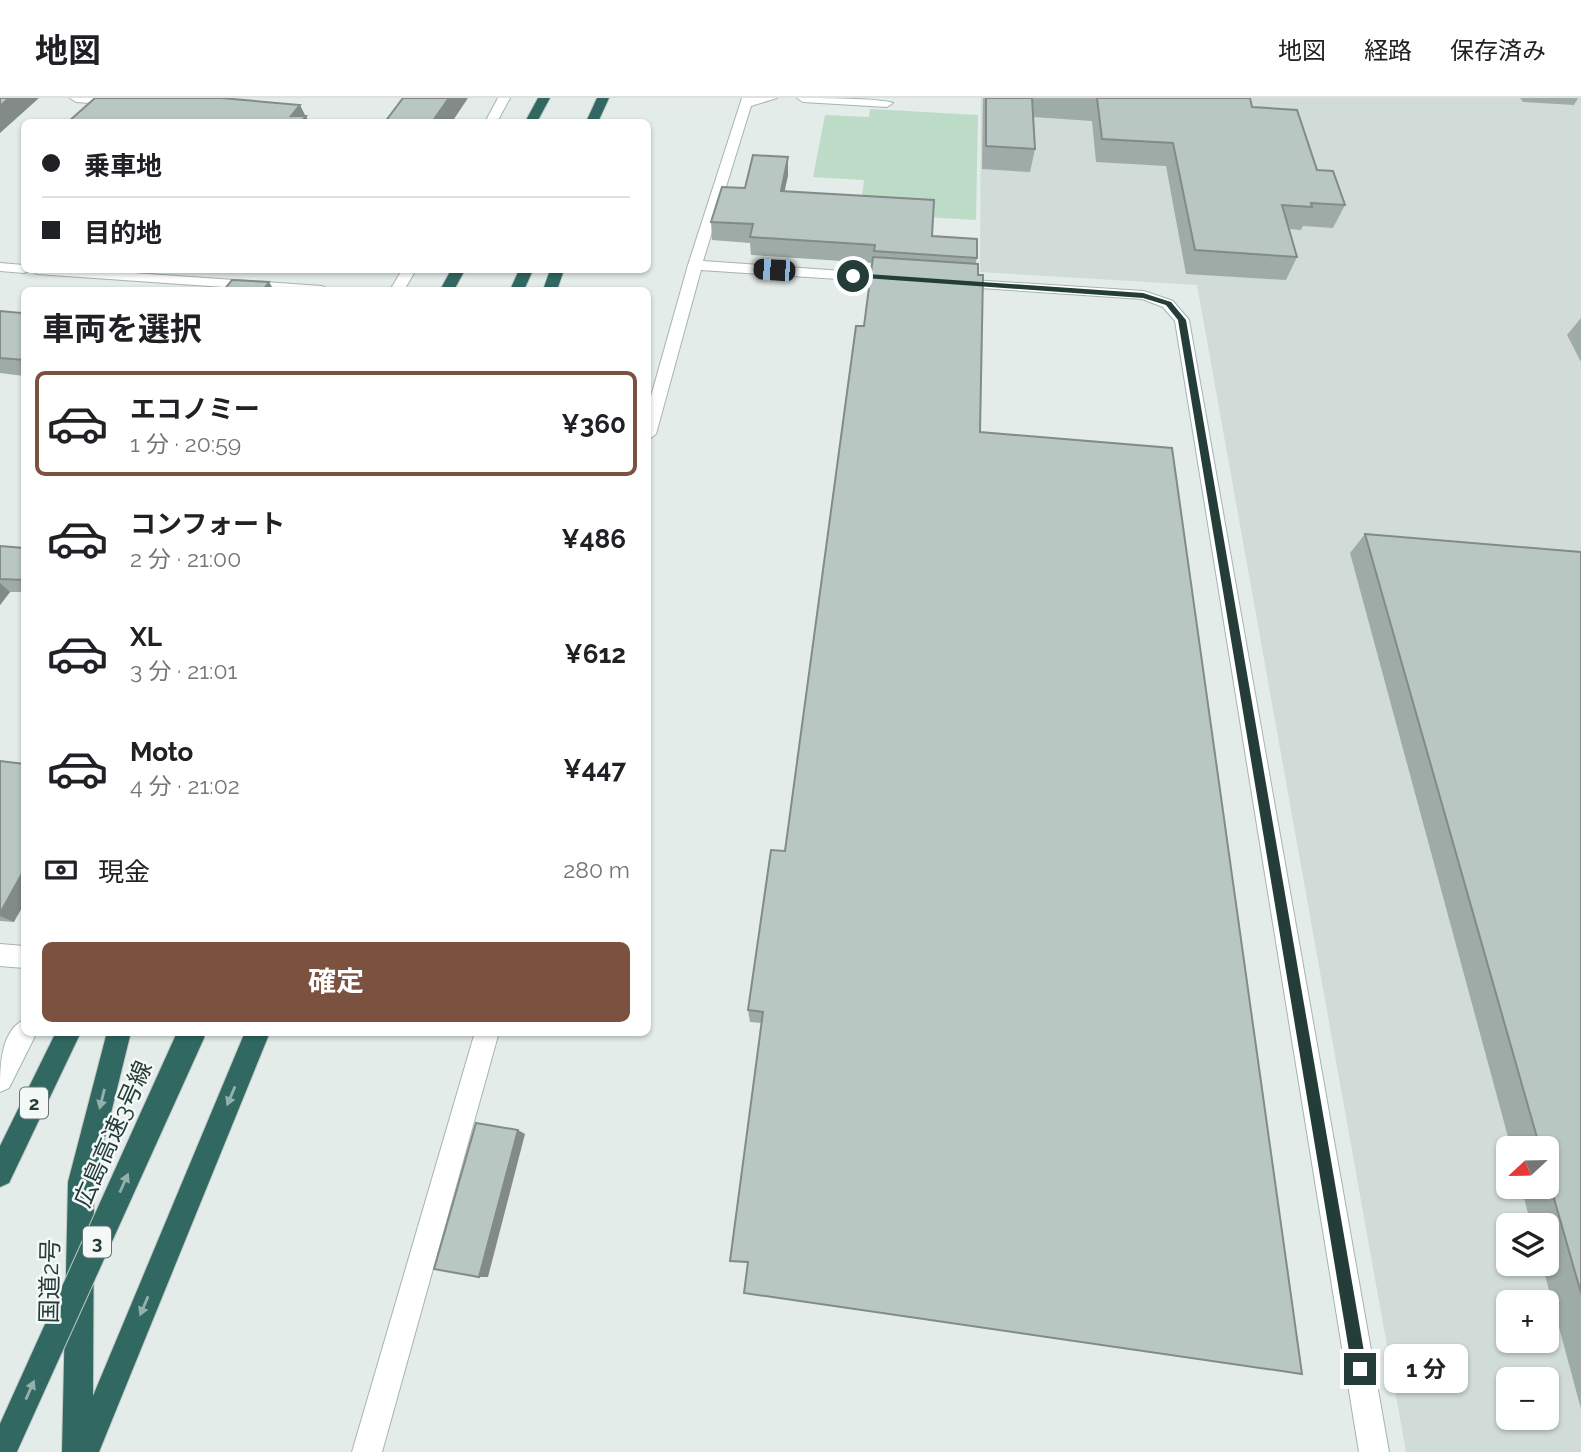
<!DOCTYPE html>
<html lang="ja">
<head>
<meta charset="utf-8">
<style>
  body { margin:0; font-family:Raleway,"Noto Sans JP",sans-serif; background:#f2f2f2; color:#202124; height:100vh; display:flex; flex-direction:column; font-size:26px; white-space:nowrap }
  * { box-sizing:border-box; margin:0 }
  p { font-size:23px; color:#757577 }
  .icon { flex:none; width:38px; height:38px; fill:none; stroke:currentColor; stroke-width:2; stroke-linecap:round; stroke-linejoin:round }
  .map { position:relative; flex:1; overflow:hidden }
  .drawer { position:absolute; left:21px; top:189px; width:630px; height:749px; display:flex; flex-direction:column; background:#fff; border-radius:10px; box-shadow:0 2px 5px #0004 }
  .drawer>* { flex:none }
  .top-card { position:absolute; left:21px; top:21px; width:630px; height:154px; border-radius:10px; box-shadow:0 2px 5px #0004; display:grid; align-content:center; height:154px; padding:0 21px; background:#fff }
  .needle { width:46px; rotate:248deg }
  .controls { position:absolute; left:1496px; top:1038px; display:grid; gap:14px }
  .controls a { display:grid; place-items:center; width:63px; height:63px; border-radius:10px; background:#fff; box-shadow:0 2px 5px #0004; font-size:35px }
  .end { position:absolute; width:32px; height:32px; margin:-16px; border:9px solid #243d38; background:#fff; box-shadow:0 0 0 4px #fff }
  .from { border-radius:50% }
  .bubble { position:absolute; height:49px; border-radius:10px; background:#fff; box-shadow:0 2px 5px #0004; font-size:23px; font-weight:700; line-height:49px; text-align:center }
  .car { position:absolute; width:21px; height:42px; margin:-21px -10px; border-radius:9px; box-shadow:0 0 5px 2px #0007; background:linear-gradient(#222 24%,#8ab4d8 0 40%,#222 0 76%,#8ab4d8 0 86%,#222 0) }
  .top-card b { display:flex; align-items:center; gap:24px; height:66px; font-size:26px }
  .top-card b+b { border-top:2px solid #e0e0e0 }
  .top-card i { width:18px; height:18px; background:#202124 }
  ul { padding:0; list-style:none }
  li { display:flex; align-items:center; gap:21px; height:105px; margin:0 14px 10px; padding:0 7px; border:4px solid transparent; border-radius:10px }
  li div { flex:1 }
  li b { display:block; font-size:26px }
  li em { font-style:normal; font-weight:700 }
  li.active { border-color:#7b5240 }
  li>.icon { width:63px; height:63px; stroke-width:1.5 }
  h2 { padding:0 21px; font-size:32px; line-height:84px }
  .pay { display:flex; align-items:center; gap:18px; height:77px; padding:0 21px; font-size:26px }
  .pay p { margin-inline-start:auto }
  .action { display:flex; gap:14px; margin-top:auto; padding:14px 21px }
  .action a { flex:1; height:80px; border-radius:10px; background:#7b5240; color:#fff; font-size:28px; font-weight:700; line-height:80px; text-align:center }
  header { display:flex; align-items:center; gap:42px; box-sizing:border-box; height:98px; padding:0 35px; background:#fff; border-bottom:2px solid #e0e0e0 }
  header strong { font-size:33px }
  nav { display:flex; gap:38px; margin-inline-start:auto; font-size:24px }
  .map>svg:first-child { display:block }
  .built { fill:#d1dcd8; fill-rule:evenodd }
  .green { fill:#bddcc8 }
  .lines { fill:none; stroke-linecap:round; stroke-linejoin:round }
  .minor-casing { stroke:#a6b4b0; stroke-width:2 }
  .highway-casing { stroke:#c2c9c7; stroke-width:2 }
  .minor { fill:#fff; fill-rule:evenodd }
  .highway { fill:#316861; fill-rule:evenodd }
  .highway-bridge-casing { stroke:#c2c9c7; stroke-width:29; stroke-linecap:butt }
  .highway-bridge { stroke:#316861; stroke-width:27 }
  .wall { fill:#9faba7 }
  .shaded-wall { fill:#828b88 }
  .building { fill:#b9c7c2; stroke:#828b88; stroke-width:2 }
  .oneway { fill:#92b0ac }
  .route { fill:#243d38 }
  .labels { text-anchor:middle; stroke-width:5; stroke-linejoin:round; paint-order:stroke }
  .shield { fill:#f4f9f7; stroke:#627571; stroke-width:2 }
  .shield-label { font-size:19px; font-weight:bold; fill:#243d38 }
  .near-street-label { font-size:24px; fill:#243d38; stroke:#f4f9f7 }
</style>
</head>
<body>
<header>
<strong>地図</strong>
<nav><a>地図</a><a>経路</a><a>保存済み</a></nav>
</header>
<div class="map">
<svg width="1581" height="1354" viewBox="0 0 1581 1354">
  <rect width="100%" height="100%" fill="#e3ece9"/>
  <!-- built -->
  <path class="built" d="M981,0h600v1354h-175l-209,-1167 -217,-13zM1508,1050h39v38h-39zM1508,1127h39v39h-39zM1508,1204h39v38h-39zM1508,1281h39v39h-39z"/>
  <!-- green -->
  <polygon class="green" points="870,11 978,17 976,122 860,115 864,82 813,79 825,17 869,19"/>
  <g class="lines">
    <defs>
      <g id="minor">
        <polygon points="70,0 122,0 126,3 120,7 76,4"/>
        <polygon points="498,0 510,0 497,24 485,24"/>
        <polygon points="742,0 777,0 751,8 703,163 899,177 906,181 899,185 701,172 656,336 648,342 648,309 688,167"/>
        <path d="M797,0c21,0 81,0 96,5l-6,4 -84,-5z"/>
        <polygon points="0,165 24,167 24,172 90,172 322,188 329,192 268,192 37,176 30,172 24,175 0,173"/>
        <polygon points="402,172 416,172 404,192 390,192"/>
        <polygon points="956,181 1144,193 1173,203 1189,222 1389,1354 1359,1354 1175,223 1163,209 1142,201 951,188 951,182"/>
        <polygon points="0,846 24,848 24,870 0,868"/>
        <path d="M24,922v12h13l-28,56 -9,4c0,-24 0,-61 24,-72z"/>
        <polygon points="475,934 499,934 382,1354 352,1354"/>
      </g>
      <g id="highway">
        <polygon points="538,0 550,0 537,24 525,24"/>
        <polygon points="597,0 609,0 598,24 586,24"/>
        <polygon points="451,172 465,172 454,192 440,192"/>
        <polygon points="519,172 533,172 524,192 510,192"/>
        <polygon points="550,172 564,172 557,192 543,192"/>
        <polygon points="56,934 81,934 9,1085 0,1089 0,1048"/>
        <polygon points="107,934 131,934 94,1084 93,1298 245,934 270,934 99,1354 62,1354 68,1084"/>
      </g>
    </defs>
    <!-- minor casing -->
    <use href="#minor" class="minor-casing"/>
    <!-- highway casing -->
    <use href="#highway" class="highway-casing"/>
    <!-- minor -->
    <use href="#minor" class="minor"/>
    <!-- highway -->
    <use href="#highway" class="highway"/>
    <defs>
      <polyline id="highway-bridge" points="2,1354 192,934"/>
    </defs>
    <!-- highway-bridge casing -->
    <use href="#highway-bridge" class="highway-bridge-casing"/>
    <!-- highway-bridge -->
    <use href="#highway-bridge" class="highway-bridge"/>
  </g>
  <!-- wall -->
  <g class="wall">
    <polygon points="983,0 1250,0 1252,9 1317,72 1345,107 1333,130 1303,128 1301,132 1289,131 1297,159 1286,182 1186,176 1166,68 1096,64 1092,23 1033,19 1035,51 1030,74 982,71"/>
    <polygon points="1520,0 1578,0 1574,7 1523,4"/>
    <polygon points="788,77 784,93 932,138 977,160 748,1165 730,1163 762,925 750,924 748,912 785,753 864,228 872,165 751,157 750,145 712,142 711,124 745,90"/>
    <polygon points="24,211 24,278 0,275 0,213 21,215"/>
    <polygon points="1581,220 1581,264 1567,237"/>
    <polygon points="1365,436 1581,454 1581,1311 1542,1166 1547,1166 1547,1127 1531,1127 1521,1088 1547,1088 1547,1050 1511,1050 1350,455"/>
    <polygon points="0,448 24,450 24,494 10,494 0,507"/>
    <polygon points="0,663 14,824 0,823"/>
  </g>
  <!-- shaded-wall -->
  <g class="shaded-wall">
    <polygon points="9,0 39,0 0,35 0,8"/>
    <polygon points="449,0 468,0 452,24 432,24"/>
    <polygon points="300,7 306,19 306,18 309,24 294,24 291,18"/>
    <polygon points="788,59 788,77 781,111 781,93"/>
    <polygon points="269,184 274,192 263,192"/>
    <polygon points="0,485 10,494 0,507"/>
    <polygon points="24,772 24,806 14,824 0,818 0,815"/>
    <polygon points="518,1032 525,1036 488,1179 479,1179"/>
  </g>
  <!-- building -->
  <g class="building">
    <polygon points="0,0 9,0 0,8"/>
    <polygon points="95,0 221,0 300,7 291,18 306,18 301,24 68,24"/>
    <polygon points="403,0 449,0 432,24 385,24"/>
    <polygon points="986,0 1032,0 1035,51 986,48"/>
    <polygon points="1097,0 1250,0 1252,9 1297,12 1317,72 1333,73 1345,107 1311,105 1312,109 1282,107 1297,159 1195,152 1173,45 1102,41"/>
    <polygon points="753,57 788,59 781,93 934,102 932,138 977,141 977,160 874,153 875,147 750,139 753,126 711,124 722,89 745,90"/>
    <polygon points="873,159 978,166 978,177 983,177 980,334 1172,350 1302,1276 744,1195 748,1164 730,1163 763,914 748,912 771,752 785,753 856,228 864,228"/>
    <polygon points="232,182 269,184 263,192 224,192"/>
    <polygon points="24,211 24,262 0,260 0,213 21,215"/>
    <polygon points="1365,436 1581,454 1581,1195 1547,1076 1547,1050 1540,1050"/>
    <polygon points="0,448 24,450 24,482 0,481"/>
    <polygon points="0,663 24,666 24,772 0,815"/>
    <polygon points="476,1025 518,1032 479,1179 434,1171"/>
  </g>
  <!-- one-way arrows -->
  <defs><path id="oneway-solid" d="M-6-.8H1V-3.2L6.5 0L1 3.2V.8H-6Z" transform="scale(1.75)"/></defs>
  <g class="oneway">
    <use href="#oneway-solid" transform="translate(231 998) rotate(113)"/>
    <use href="#oneway-solid" transform="translate(102 1001) rotate(104)"/>
    <use href="#oneway-solid" transform="translate(124 1085) rotate(-66)"/>
    <use href="#oneway-solid" transform="translate(144 1208) rotate(113)"/>
    <use href="#oneway-solid" transform="translate(30 1292) rotate(-66)"/>
  </g>
  <!-- route -->
  <polygon class="route" points="853,175 1143,195 1171,204 1186,222 1367,1271 1365,1277 1360,1279 1354,1277 1352,1271 1178,222 1166,207 1143,200 851,179"/>
  <g class="labels">
    <!-- shield labels -->
    <g class="shield">
      <rect x="20" y="989.5" width="28" height="31" rx="5"/>
      <rect x="83" y="1128.5" width="28" height="31" rx="5"/>
    </g>
    <g class="shield-label">
      <text x="34" y="1012">2</text>
      <text x="97" y="1151">3</text>
    </g>
    <!-- near-street labels -->
    <g class="near-street-label">
      <text transform="translate(113 1036) rotate(-66)" y="8">広島高速3号線</text>
      <text transform="translate(50 1183) rotate(-89)" y="8">国道2号</text>
    </g>
  </g>
</svg>
<div class="controls">
<a><svg class="needle" viewBox="-14 -14 28 28"><path d="M0-13l5 13h-10z" fill="#e53935"/><path d="M0 13l5-13h-10z" fill="#757577"/></svg></a>
<a><svg class="icon" aria-label="layers" viewBox="0 0 24 24"><path d="M12 4l9 5-9 5-9-5zM3 14l9 5 9-5"/></svg></a>
<a>+</a>
<a>−</a>
</div>
<i class="end from" style="left:853px;top:178px"></i>
<i class="end" style="left:1360px;top:1271px"></i>
<div class="bubble" style="left:1384px;top:1246px;width:84px">1 分</div>
<i class="car" style="left:774px;top:172px;rotate:274deg"></i>
<div class="top-card">
<b><i class="from"></i>乗車地</b>
<b><i></i>目的地</b>
</div>
<section class="drawer">
<h2>車両を選択</h2>
<ul>
<li class="active"><svg class="icon" aria-label="car" viewBox="0 0 24 24"><path d="M5 17H2v-5l4-1 3-4h7l3 4 3 1v5h-3M9 17h6M6 11h13"/><circle cx="7" cy="17" r="2"/><circle cx="17" cy="17" r="2"/></svg><div><b>エコノミー</b><p>1 分 · 20:59</p></div><em>¥360</em></li>
<li><svg class="icon" aria-label="car" viewBox="0 0 24 24"><path d="M5 17H2v-5l4-1 3-4h7l3 4 3 1v5h-3M9 17h6M6 11h13"/><circle cx="7" cy="17" r="2"/><circle cx="17" cy="17" r="2"/></svg><div><b>コンフォート</b><p>2 分 · 21:00</p></div><em>¥486</em></li>
<li><svg class="icon" aria-label="car" viewBox="0 0 24 24"><path d="M5 17H2v-5l4-1 3-4h7l3 4 3 1v5h-3M9 17h6M6 11h13"/><circle cx="7" cy="17" r="2"/><circle cx="17" cy="17" r="2"/></svg><div><b>XL</b><p>3 分 · 21:01</p></div><em>¥612</em></li>
<li><svg class="icon" aria-label="car" viewBox="0 0 24 24"><path d="M5 17H2v-5l4-1 3-4h7l3 4 3 1v5h-3M9 17h6M6 11h13"/><circle cx="7" cy="17" r="2"/><circle cx="17" cy="17" r="2"/></svg><div><b>Moto</b><p>4 分 · 21:02</p></div><em>¥447</em></li>
</ul>
<div class="pay"><svg class="icon" aria-label="cash" viewBox="0 0 24 24"><path d="M3 7h18v10H3z"/><circle cx="12" cy="12" r="2"/></svg>現金<p>280 m</p></div>
<div class="action"><a>確定</a></div>
</section>
</div>
</body>
</html>
